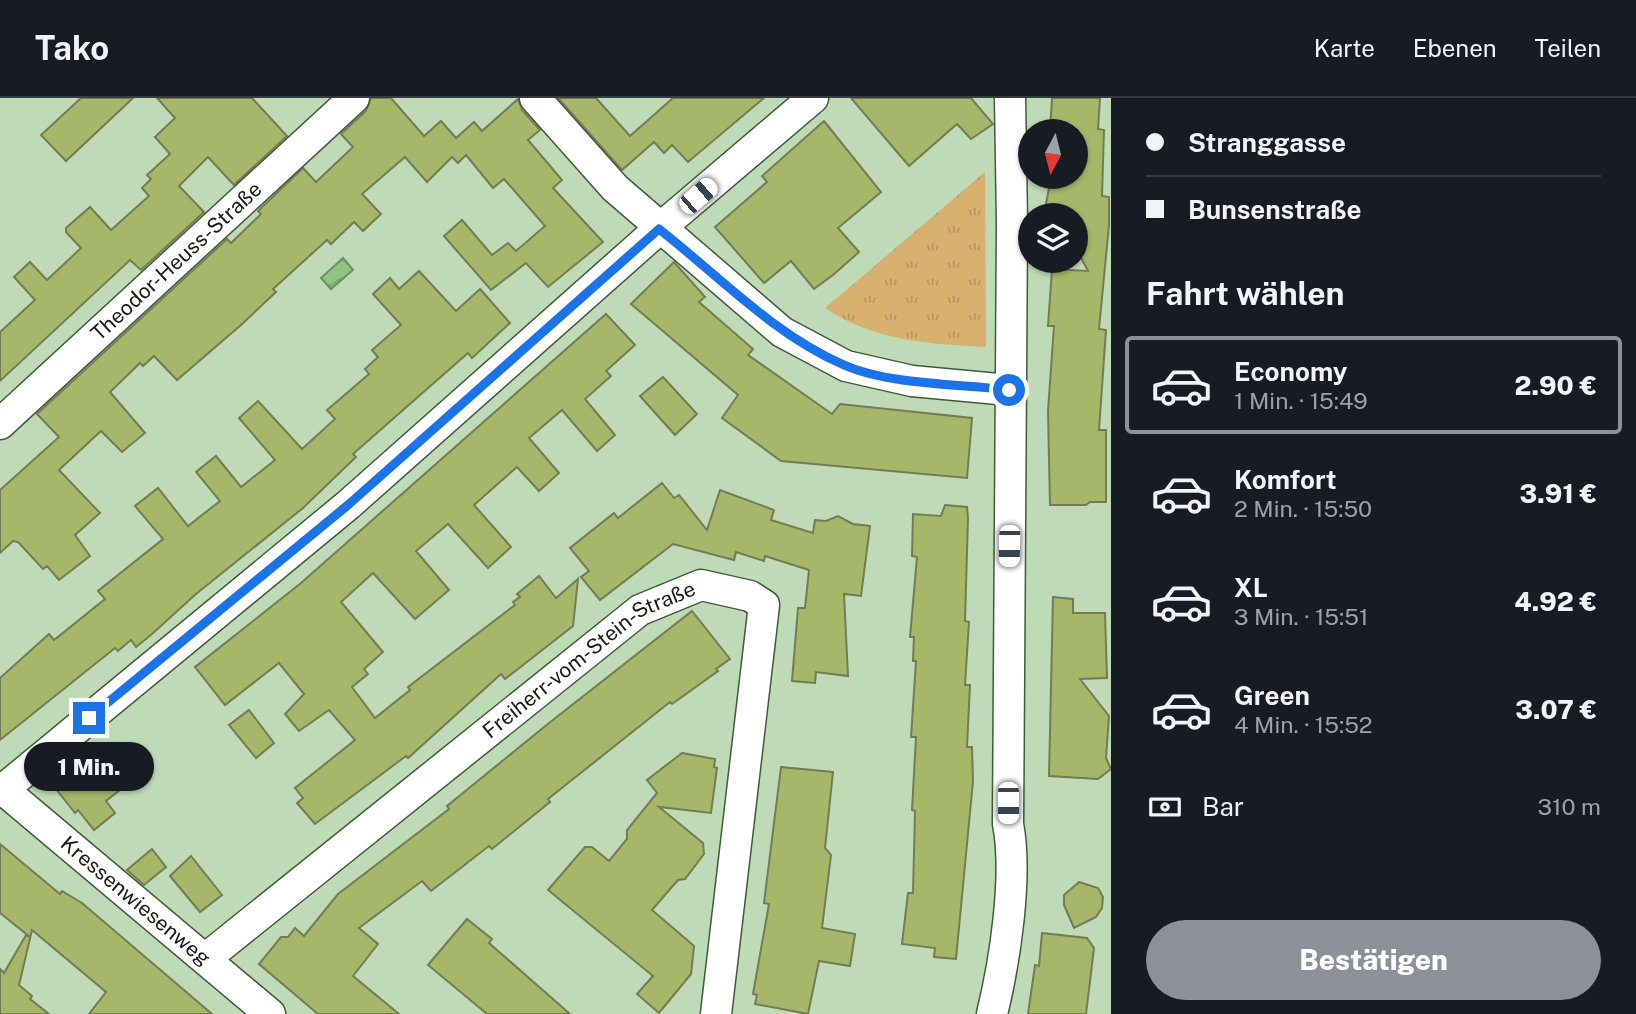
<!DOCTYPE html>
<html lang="de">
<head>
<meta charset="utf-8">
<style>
  body { margin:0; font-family:"Public Sans",sans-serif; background:#20242c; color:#f1f3f6; height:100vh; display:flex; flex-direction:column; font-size:26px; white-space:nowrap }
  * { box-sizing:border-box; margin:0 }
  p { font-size:23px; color:#9ea1a6 }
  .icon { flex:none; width:38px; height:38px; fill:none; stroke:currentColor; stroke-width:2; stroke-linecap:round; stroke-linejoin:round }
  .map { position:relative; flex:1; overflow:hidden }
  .sheet { display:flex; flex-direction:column; background:#171b24; width:525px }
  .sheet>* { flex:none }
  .guide { display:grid; align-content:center; height:154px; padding:0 35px; background:#171b24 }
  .needle { width:46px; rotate:187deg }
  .tools { position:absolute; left:1018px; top:21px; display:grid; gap:14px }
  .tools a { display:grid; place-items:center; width:70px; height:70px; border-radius:50%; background:#171b24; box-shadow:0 2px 5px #0004; font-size:35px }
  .end { position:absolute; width:32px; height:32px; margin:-16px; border:9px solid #1a73e8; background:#fff; box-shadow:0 0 0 4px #fff }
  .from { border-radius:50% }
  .bubble { position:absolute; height:49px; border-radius:24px; background:#171b24; box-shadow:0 2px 5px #0004; font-size:23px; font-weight:800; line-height:49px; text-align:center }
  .car { position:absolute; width:21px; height:42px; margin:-21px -10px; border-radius:9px; box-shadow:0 0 5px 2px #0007; background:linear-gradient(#fff 24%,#345 0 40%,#fff 0 76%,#345 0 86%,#fff 0) }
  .guide b { display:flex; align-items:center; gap:24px; height:66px; font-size:26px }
  .guide b+b { border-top:2px solid #363941 }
  .guide i { width:18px; height:18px; background:#f1f3f6 }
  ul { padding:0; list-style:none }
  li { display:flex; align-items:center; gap:21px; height:98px; margin:0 14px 10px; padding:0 21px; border:4px solid transparent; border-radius:7px }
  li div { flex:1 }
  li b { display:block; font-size:26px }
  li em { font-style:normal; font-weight:800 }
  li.active { border-color:#8c9099 }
  li>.icon { width:63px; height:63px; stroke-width:1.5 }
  h2 { padding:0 35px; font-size:32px; line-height:84px }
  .pay { display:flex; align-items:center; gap:18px; height:77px; padding:0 35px; font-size:26px }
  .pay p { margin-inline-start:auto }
  .action { display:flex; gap:14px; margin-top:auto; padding:14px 35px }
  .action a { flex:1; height:80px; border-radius:42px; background:#8c9099; color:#fff; font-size:28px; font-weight:800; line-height:80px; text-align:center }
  header { display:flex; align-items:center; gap:42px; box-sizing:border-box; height:98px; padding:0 35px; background:#171b24; border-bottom:2px solid #363941 }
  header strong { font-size:33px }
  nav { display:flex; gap:38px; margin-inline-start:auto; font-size:24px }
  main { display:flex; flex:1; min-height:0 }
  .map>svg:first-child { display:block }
  .park { fill:url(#park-tufts) }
  .water { fill:url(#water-waves); stroke:#6c9260; stroke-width:2 }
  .building { fill:#a6b769; stroke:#737c55; stroke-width:2 }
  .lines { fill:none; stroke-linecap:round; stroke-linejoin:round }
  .minor-casing { stroke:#42593b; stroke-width:33 }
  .minor { stroke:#fff; stroke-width:30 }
  .route { stroke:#1a73e8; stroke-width:9 }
  .labels { text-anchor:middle; stroke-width:5; stroke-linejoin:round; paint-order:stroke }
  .street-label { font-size:21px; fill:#141e11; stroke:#e8f6e4 }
</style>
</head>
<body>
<header>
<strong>Tako</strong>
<nav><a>Karte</a><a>Ebenen</a><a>Teilen</a></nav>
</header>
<main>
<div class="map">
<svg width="1111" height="916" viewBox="0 0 1111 916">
  <defs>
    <pattern id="park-tufts" width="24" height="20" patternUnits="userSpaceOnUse" patternTransform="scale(1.75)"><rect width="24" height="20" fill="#d8b070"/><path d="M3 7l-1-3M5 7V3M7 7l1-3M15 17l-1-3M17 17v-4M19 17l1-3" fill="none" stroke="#b89760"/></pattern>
    <pattern id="water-waves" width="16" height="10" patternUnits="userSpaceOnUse" patternTransform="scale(1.75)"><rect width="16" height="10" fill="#91c382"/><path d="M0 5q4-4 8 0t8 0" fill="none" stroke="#7ca76f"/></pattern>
  </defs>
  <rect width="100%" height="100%" fill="#bedab6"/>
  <!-- park -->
  <path class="park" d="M985,74l1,175c-58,-3 -112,-6 -161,-39z"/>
  <!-- water -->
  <polygon class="water" points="343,160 353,172 331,191 321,180"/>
  <!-- building -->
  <g class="building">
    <polygon points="81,0 133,0 66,63 41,37"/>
    <polygon points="157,0 252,0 287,38 234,87 208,59 179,88 204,114 141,172 130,162 0,283 0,234 35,202 14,179 30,164 47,182 81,150 66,134 66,130 90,109 111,132 149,98 142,90 151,81 147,77 170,56 155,39 175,20"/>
    <polygon points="371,0 391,0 424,38 441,23 456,40 474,24 482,33 518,1 522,12 540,32 528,42 562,82 553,90 603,144 548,189 526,165 491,192 444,138 462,122 492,157 508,145 516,153 545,128 504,81 493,90 466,57 458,65 452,59 427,84 405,59 362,96 381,116 363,133 354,124 331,146 327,142 273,191 276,194 241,227 177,282 154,258 143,268 140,265 110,294 145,335 122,354 101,333 59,372 100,415 75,437 90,458 59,482 47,468 43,471 18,444 13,443 0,455 0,392 59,339 37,316 227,141 231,145 261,116 258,113 303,70 316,84 353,49 341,36 366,13"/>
    <polygon points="558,0 596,0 630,38 673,0 764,0 688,64 672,47 664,55 654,44 622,72"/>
    <polygon points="851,0 971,0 993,26 971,41 957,26 909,68"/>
    <polygon points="1052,0 1100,0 1098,31 1104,32 1102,98 1109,99 1109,127 1099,231 1106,232 1099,332 1106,332 1106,404 1090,404 1086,407 1050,407 1048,313 1054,228 1048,228 1052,171 1088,173 1076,150 1076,117 1044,117 1051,79 1076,79 1076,33 1050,33"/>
    <polygon points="824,23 881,94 838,130 859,154 833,177 814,191 791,163 764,185 715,129 767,84 762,78"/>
    <polygon points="674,164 705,199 699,204 753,251 748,257 832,316 840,306 972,320 967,380 781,363 722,320 738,297 631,206"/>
    <polygon points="419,173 456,213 480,191 510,225 472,260 468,255 353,356 356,359 303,410 196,496 152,536 136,549 131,542 118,553 115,550 0,642 0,580 49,536 54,542 105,501 98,493 163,441 135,408 158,390 188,428 220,403 196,374 216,358 241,389 275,362 239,320 258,303 302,351 335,321 327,312 369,276 365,271 378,259 372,252 401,227 373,196 390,180 399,191"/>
    <polygon points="606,216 635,247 606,273 611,278 585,301 615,337 597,353 562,312 529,340 559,375 539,393 517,369 474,407 511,449 488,470 448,426 416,453 449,492 415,521 373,475 341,504 383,554 364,571 368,576 352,589 375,620 410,592 408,589 515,507 513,504 520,499 517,496 539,478 556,500 578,481 573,528 505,581 501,576 408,660 406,658 315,726 297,705 303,700 295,690 355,642 329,612 299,633 285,616 304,596 279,565 225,607 195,569 301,485"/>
    <polygon points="663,279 697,316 675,337 640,298"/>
    <polygon points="662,385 674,400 679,397 707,432 720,392 774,412 771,422 813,435 815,422 826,423 838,418 853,426 870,428 861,498 844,496 848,578 816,574 815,585 792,583 798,510 805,510 809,472 765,458 764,463 736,454 734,462 673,446 600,502 581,479 589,473 570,450 614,415 618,420"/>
    <polygon points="945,407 967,409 968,420 965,523 969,524 965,587 970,587 967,649 972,649 973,683 956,861 934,859 935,850 902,846 908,795 913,795 915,713 912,712 916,639 911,639 916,563 913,563 914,539 910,539 917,459 912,458 913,416 941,418"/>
    <polygon points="1053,499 1073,501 1073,515 1105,515 1107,580 1080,581 1109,618 1106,660 1111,671 1098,681 1049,678"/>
    <polygon points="692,513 730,561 716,571 718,573 672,606 670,604 548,701 550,704 492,751 489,748 431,793 422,783 359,830 378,846 353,878 399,916 318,916 259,866 281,839 288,839 295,830 304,838 338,796 449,711 447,708 549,625"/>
    <polygon points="249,612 274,645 256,660 229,627"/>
    <polygon points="114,645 139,677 106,703 115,715 94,732 78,712 75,715 56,691"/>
    <polygon points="682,655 715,661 714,669 717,670 711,715 659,709 703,745 704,756 685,781 678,782 652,812 694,848 691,876 659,915 637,896 653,878 548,792 585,749 592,749 609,763 627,741 627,732 657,695 647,682"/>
    <polygon points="781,669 833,674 825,750 831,757 822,830 855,836 850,868 819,863 808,916 755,906 757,897 753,896 769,806 764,805"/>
    <polygon points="0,746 60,796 62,793 82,805 212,916 89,916 106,894 32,832 19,887 32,898 30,901 49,916 0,916 0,871 4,875 26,837 30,839 0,815"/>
    <polygon points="152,751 166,769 144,787 127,772"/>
    <polygon points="191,758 222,797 200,814 170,778"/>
    <polygon points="1079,784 1098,790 1103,799 1102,810 1096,819 1074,830 1064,807 1064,797"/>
    <polygon points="467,821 492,841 489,845 570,916 487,916 428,867"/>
    <polygon points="1042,835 1087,840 1094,850 1086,916 1028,916 1035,867 1039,868"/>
  </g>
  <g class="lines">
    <defs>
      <g id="minor">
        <polyline points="535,0 615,90 782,234 846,268 912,283 1009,292"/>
        <path id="s1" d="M0,326l354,-326"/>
        <path id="s2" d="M0,689l270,227"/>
        <polyline points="0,694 348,407 659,131 813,0"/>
        <path id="s3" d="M205,861l435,-349 61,-25 49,11 14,9 -48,409"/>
        <path d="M992,916c13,-53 26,-138 16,-190l4,-601 -2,-125"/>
      </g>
    </defs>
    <!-- minor casing -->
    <use href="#minor" class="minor-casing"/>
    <!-- minor -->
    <use href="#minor" class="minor"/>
  </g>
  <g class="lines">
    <!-- route -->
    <path class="route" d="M89,620l259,-213 311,-276c60,47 114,105 185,136 45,20 116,19 165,25"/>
  </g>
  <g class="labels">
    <!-- street labels -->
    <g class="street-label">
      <text dy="7" stroke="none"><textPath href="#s1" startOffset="240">Theodor-Heuss-Straße</textPath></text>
      <text dy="7" stroke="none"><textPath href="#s3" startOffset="488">Freiherr-vom-Stein-Straße</textPath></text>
      <text dy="7" stroke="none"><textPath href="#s2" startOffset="177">Kressenwiesenweg</textPath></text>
    </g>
  </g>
</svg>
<div class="tools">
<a><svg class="needle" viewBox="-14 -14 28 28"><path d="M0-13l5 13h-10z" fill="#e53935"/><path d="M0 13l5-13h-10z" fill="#9ea1a6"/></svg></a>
<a><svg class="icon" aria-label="layers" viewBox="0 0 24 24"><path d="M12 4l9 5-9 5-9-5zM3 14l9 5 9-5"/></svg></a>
</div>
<i class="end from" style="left:1009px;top:292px"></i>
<i class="end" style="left:89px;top:620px"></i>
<div class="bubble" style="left:24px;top:644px;width:130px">1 Min.</div>
<i class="car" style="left:698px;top:98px;rotate:49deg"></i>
<i class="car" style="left:1009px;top:448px;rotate:181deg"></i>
<i class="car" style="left:1008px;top:705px;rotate:180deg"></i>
</div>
<section class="sheet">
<div class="guide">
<b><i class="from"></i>Stranggasse</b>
<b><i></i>Bunsenstraße</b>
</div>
<h2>Fahrt wählen</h2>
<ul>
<li class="active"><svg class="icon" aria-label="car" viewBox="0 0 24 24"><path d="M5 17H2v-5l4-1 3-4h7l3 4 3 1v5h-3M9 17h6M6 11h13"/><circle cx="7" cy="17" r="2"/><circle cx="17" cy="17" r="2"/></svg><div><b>Economy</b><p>1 Min. · 15:49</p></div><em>2.90 €</em></li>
<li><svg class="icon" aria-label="car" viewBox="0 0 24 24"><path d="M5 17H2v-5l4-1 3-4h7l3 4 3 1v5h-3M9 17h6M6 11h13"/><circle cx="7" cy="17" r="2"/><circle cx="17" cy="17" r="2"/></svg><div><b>Komfort</b><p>2 Min. · 15:50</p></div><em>3.91 €</em></li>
<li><svg class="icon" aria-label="car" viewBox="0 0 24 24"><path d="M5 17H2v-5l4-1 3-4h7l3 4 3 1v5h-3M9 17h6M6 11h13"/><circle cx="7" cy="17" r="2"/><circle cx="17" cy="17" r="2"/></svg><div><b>XL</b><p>3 Min. · 15:51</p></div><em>4.92 €</em></li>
<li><svg class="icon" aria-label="car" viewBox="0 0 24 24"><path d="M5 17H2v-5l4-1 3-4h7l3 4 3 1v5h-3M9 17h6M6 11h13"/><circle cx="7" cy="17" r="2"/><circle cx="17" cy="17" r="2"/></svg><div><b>Green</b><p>4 Min. · 15:52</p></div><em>3.07 €</em></li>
</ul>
<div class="pay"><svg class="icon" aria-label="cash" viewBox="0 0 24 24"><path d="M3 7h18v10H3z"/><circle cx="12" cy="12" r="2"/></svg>Bar<p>310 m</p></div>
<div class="action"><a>Bestätigen</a></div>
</section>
</main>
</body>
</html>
